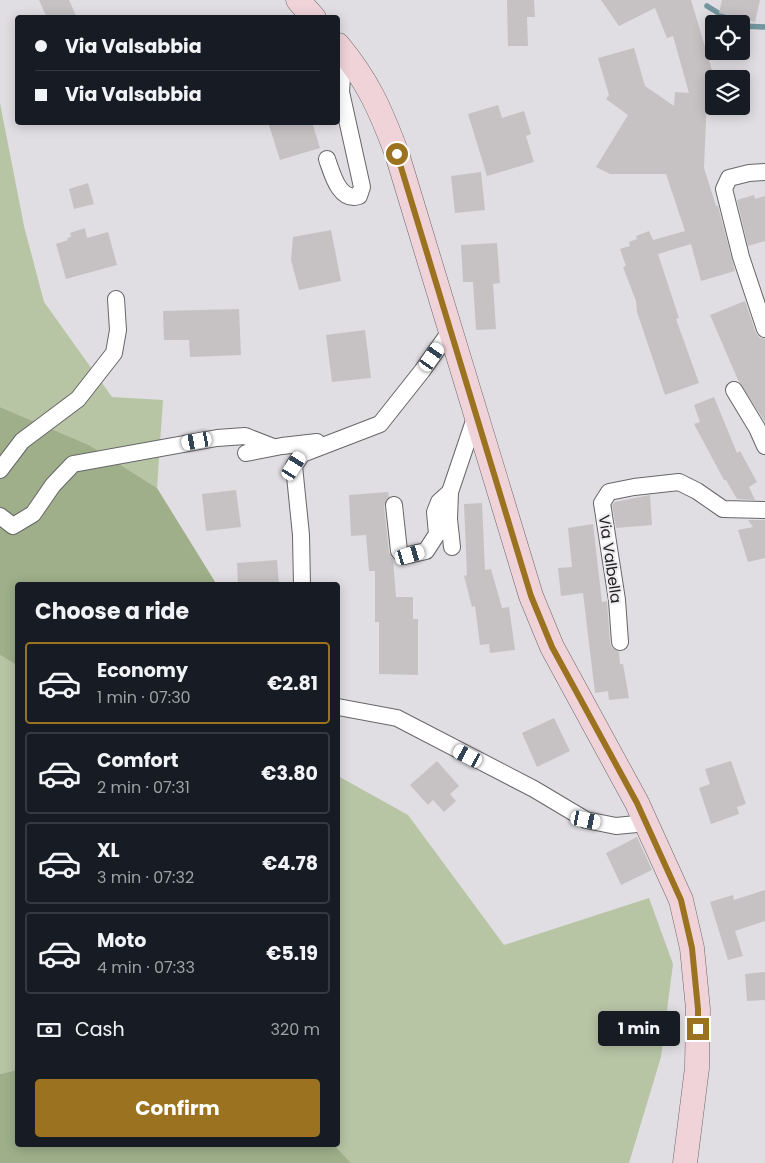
<!DOCTYPE html>
<html lang="en">
<head>
<meta charset="utf-8">
<style>
  body { margin:0; font-family:Poppins,sans-serif; background:#20242c; color:#f1f3f6; height:100vh; display:flex; flex-direction:column; font-size:19px; white-space:nowrap }
  * { box-sizing:border-box; margin:0 }
  p { font-size:16px; color:#9ea1a6 }
  .icon { flex:none; width:28px; height:28px; fill:none; stroke:currentColor; stroke-width:2; stroke-linecap:round; stroke-linejoin:round }
  .map { position:relative; flex:1; overflow:hidden }
  .side { position:absolute; left:15px; top:582px; width:325px; height:565px; display:flex; flex-direction:column; background:#171b24; border-radius:5px; box-shadow:0 2px 12px #0003 }
  .side>* { flex:none }
  .top-card { position:absolute; left:15px; top:15px; width:325px; height:110px; border-radius:5px; box-shadow:0 2px 12px #0003; display:grid; align-content:center; height:110px; padding:0 20px; background:#171b24 }
  .fabs { position:absolute; left:705px; top:15px; display:grid; gap:10px }
  .fabs a { display:grid; place-items:center; width:45px; height:45px; border-radius:5px; background:#171b24; box-shadow:0 2px 12px #0003; font-size:25px }
  .end { position:absolute; width:22px; height:22px; margin:-11px; border:6px solid #9b721f; background:#fff; box-shadow:0 0 0 2px #fff }
  .from { border-radius:50% }
  .bubble { position:absolute; height:35px; border-radius:5px; background:#171b24; box-shadow:0 2px 12px #0003; font-size:16px; font-weight:700; line-height:35px; text-align:center }
  .car { position:absolute; width:15px; height:30px; margin:-15px -8px; border-radius:6px; box-shadow:0 0 4px 1px #0007; background:linear-gradient(#fff 24%,#345 0 40%,#fff 0 76%,#345 0 86%,#fff 0) }
  .top-card b { display:flex; align-items:center; gap:18px; height:48px; font-size:19px }
  .top-card b+b { border-top:1px solid #363941 }
  .top-card i { width:12px; height:12px; background:#f1f3f6 }
  ul { padding:0; list-style:none }
  li { display:flex; align-items:center; gap:15px; height:82px; margin:0 10px 8px; padding:0 10px; border:2px solid #363941; border-radius:5px }
  li div { flex:1 }
  li b { display:block; font-size:19px }
  li em { font-style:normal; font-weight:700 }
  li.on { border-color:#9b721f }
  li>.icon { width:45px; height:45px; stroke-width:1.5 }
  h2 { padding:0 20px; font-size:22px; line-height:60px }
  .pay { display:flex; align-items:center; gap:12px; height:55px; padding:0 20px; font-size:19px }
  .pay p { margin-inline-start:auto }
  .button { display:flex; gap:10px; margin-top:auto; padding:10px 20px }
  .button a { flex:1; height:58px; border-radius:5px; background:#9b721f; color:#fff; font-size:20px; font-weight:700; line-height:58px; text-align:center }
  .map>svg:first-child { display:block }
  .green { fill:#b7c5a5 }
  .forest { fill:#9eaf8a }
  .lines { fill:none; stroke-linecap:round; stroke-linejoin:round }
  .stream { stroke:#73969f; stroke-width:5.5 }
  .building { fill:#c6c2c4 }
  .minor-casing { stroke:#676669; stroke-width:18 }
  .secondary-casing { stroke:#676669; stroke-width:25 }
  .minor { stroke:#fff; stroke-width:16 }
  .secondary { stroke:#f0d3d8; stroke-width:24 }
  .route { stroke:#9b721f; stroke-width:6 }
  .labels { text-anchor:middle; stroke-width:4; stroke-linejoin:round; paint-order:stroke }
  .street-label { font-size:15px; fill:#212021; stroke:#edebef }
</style>
</head>
<body>
<div class="map">
<svg width="765" height="1163" viewBox="0 0 765 1163">
  <rect width="100%" height="100%" fill="#e0dee2"/>
  <!-- green -->
  <g class="green">
    <polygon points="0,103 24,226 44,302 112,397 163,400 157,488 89,445 0,407"/>
    <polygon points="0,655 18,665 18,1070 0,1074"/>
    <polygon points="338,776 408,815 504,945 649,898 673,964 661,1057 629,1163 351,1163 334,1145 338,1145"/>
  </g>
  <!-- forest -->
  <g class="forest">
    <polygon points="0,407 89,445 157,488 217,585 18,585 17,665 0,655"/>
    <polygon points="17,1070 18,1145 334,1145 351,1163 0,1163 0,1074"/>
  </g>
  <g class="lines">
    <!-- stream -->
    <g class="stream">
      <polyline points="707,6 736,24"/>
      <polyline points="741,26 765,27"/>
    </g>
  </g>
  <!-- building -->
  <g class="building">
    <polygon points="39,0 69,0 77,18 47,18"/>
    <polygon points="507,0 534,0 535,17 527,17 528,46 508,46"/>
    <polygon points="601,0 691,0 712,70 708,71 704,168 716,206 718,206 735,271 701,281 691,244 658,254 679,318 676,319 699,383 665,395 637,312 636,301 623,267 626,266 620,249 630,246 629,242 637,239 636,236 649,231 653,240 685,231 666,174 610,174 596,167 628,115 606,99 609,95 598,58 634,48 645,86 674,106 675,92 689,93 673,36 667,38 655,8 619,26"/>
    <polygon points="722,0 760,0 755,22 719,13"/>
    <polygon points="498,105 502,118 524,111 531,134 526,136 534,162 487,176 468,114"/>
    <polygon points="268,122 312,122 320,148 280,160"/>
    <polygon points="481,172 485,210 455,213 451,176"/>
    <polygon points="88,183 94,204 74,209 69,189"/>
    <polygon points="754,195 755,199 765,196 765,241 748,246 737,200"/>
    <polygon points="85,228 87,238 108,232 117,265 66,279 56,244 68,240 67,238 71,237 70,233"/>
    <polygon points="331,230 341,281 299,290 291,260 293,237"/>
    <polygon points="497,243 500,283 493,284 496,329 476,330 473,282 463,282 461,245"/>
    <polygon points="745,301 756,333 759,337 765,339 765,422 738,380 710,315"/>
    <polygon points="239,309 241,355 190,357 189,340 164,340 163,311"/>
    <polygon points="365,330 371,378 332,382 326,335"/>
    <polygon points="714,397 737,453 740,451 757,482 749,487 755,500 737,499 726,480 724,480 694,424 700,422 694,405"/>
    <polygon points="236,490 241,527 206,531 202,494"/>
    <polygon points="388,492 389,497 384,506 389,552 393,559 396,597 413,597 413,619 418,619 418,675 379,674 379,622 375,622 375,571 369,571 366,535 351,536 349,495"/>
    <polygon points="650,495 652,525 616,528 612,505 615,502"/>
    <polygon points="482,503 485,570 491,569 502,608 509,607 515,650 490,653 489,644 480,645 475,606 472,607 464,576 467,575 464,504"/>
    <polygon points="748,520 765,520 765,558 748,562 738,530 753,527"/>
    <polygon points="593,524 602,602 607,601 610,643 612,648 619,652 620,664 623,664 629,698 609,700 608,691 595,693 583,593 561,596 558,568 572,567 568,528"/>
    <polygon points="277,560 279,585 238,585 237,563"/>
    <polygon points="554,718 570,751 537,767 522,733"/>
    <polygon points="437,761 459,786 450,794 456,801 444,812 433,800 428,805 410,785"/>
    <polygon points="731,761 746,804 737,807 739,814 711,824 699,788 710,784 705,769"/>
    <polygon points="637,837 652,870 621,885 606,853"/>
    <polygon points="765,890 765,921 735,931 743,956 728,960 710,902 733,895 734,900"/>
    <polygon points="765,972 765,1000 747,1001 745,974"/>
  </g>
  <g class="lines">
    <defs>
      <g id="minor">
        <path d="M327,159c5,14 12,43 32,37l3,-9 -21,-95 1,-15 5,-20"/>
        <polyline points="765,172 749,173 729,178 724,189 741,257 765,329"/>
        <polyline points="734,390 757,428 765,446"/>
        <polyline points="246,453 282,446 317,442"/>
        <polyline points="0,470 22,441 78,399 114,353 118,330 116,299"/>
        <polyline points="394,505 399,551 404,556 426,551 437,534 435,512 439,502 450,492"/>
        <polyline points="0,516 13,526 33,514 53,485 73,464 217,438 245,436 273,447"/>
        <polyline points="452,547 449,519 450,492 476,415"/>
        <polyline points="302,585 301,535 294,466 302,454 380,424 422,371 451,330"/>
        <polyline points="620,642 617,600 602,503 609,492 634,487 679,482 697,491 723,509 765,510"/>
        <polyline points="338,707 397,718 534,789 586,820 616,826 647,823"/>
      </g>
      <g id="secondary">
        <polyline points="298,0 314,18"/>
        <path d="M338,45c30,36 43,66 59,109l134,442 21,51 85,156 44,97 11,48 6,61 -1,59 -12,95"/>
      </g>
    </defs>
    <!-- minor casing -->
    <use href="#minor" class="minor-casing"/>
    <!-- secondary casing -->
    <use href="#secondary" class="secondary-casing"/>
    <!-- minor -->
    <use href="#minor" class="minor"/>
    <!-- secondary -->
    <use href="#secondary" class="secondary"/>
  </g>
  <g class="lines">
    <!-- route -->
    <polyline class="route" points="397,154 531,596 552,647 637,803 681,900 692,948 698,1009 698,1029"/>
  </g>
  <g class="labels">
    <!-- street labels -->
    <g class="street-label">
      <text transform="translate(610 559) rotate(82)" y="5">Via Valbella</text>
    </g>
  </g>
</svg>
<div class="fabs">
<a><svg class="icon" aria-label="locate" viewBox="0 0 24 24"><circle cx="12" cy="12" r="6"/><path d="M12 2v4M12 18v4M2 12h4M18 12h4"/></svg></a>
<a><svg class="icon" aria-label="layers" viewBox="0 0 24 24"><path d="M12 4l9 5-9 5-9-5zM3 14l9 5 9-5"/></svg></a>
</div>
<i class="end from" style="left:397px;top:154px"></i>
<i class="end" style="left:698px;top:1029px"></i>
<div class="bubble" style="left:598px;top:1011px;width:82px">1 min</div>
<i class="car" style="left:432px;top:357px;rotate:35deg"></i>
<i class="car" style="left:197px;top:441px;rotate:260deg"></i>
<i class="car" style="left:294px;top:466px;rotate:32deg"></i>
<i class="car" style="left:410px;top:555px;rotate:74deg"></i>
<i class="car" style="left:468px;top:756px;rotate:298deg"></i>
<i class="car" style="left:586px;top:820px;rotate:102deg"></i>
<div class="top-card">
<b><i class="from"></i>Via Valsabbia</b>
<b><i></i>Via Valsabbia</b>
</div>
<section class="side">
<h2>Choose a ride</h2>
<ul>
<li class="on"><svg class="icon" aria-label="car" viewBox="0 0 24 24"><path d="M5 17H2v-5l4-1 3-4h7l3 4 3 1v5h-3M9 17h6M6 11h13"/><circle cx="7" cy="17" r="2"/><circle cx="17" cy="17" r="2"/></svg><div><b>Economy</b><p>1 min · 07:30</p></div><em>€2.81</em></li>
<li><svg class="icon" aria-label="car" viewBox="0 0 24 24"><path d="M5 17H2v-5l4-1 3-4h7l3 4 3 1v5h-3M9 17h6M6 11h13"/><circle cx="7" cy="17" r="2"/><circle cx="17" cy="17" r="2"/></svg><div><b>Comfort</b><p>2 min · 07:31</p></div><em>€3.80</em></li>
<li><svg class="icon" aria-label="car" viewBox="0 0 24 24"><path d="M5 17H2v-5l4-1 3-4h7l3 4 3 1v5h-3M9 17h6M6 11h13"/><circle cx="7" cy="17" r="2"/><circle cx="17" cy="17" r="2"/></svg><div><b>XL</b><p>3 min · 07:32</p></div><em>€4.78</em></li>
<li><svg class="icon" aria-label="car" viewBox="0 0 24 24"><path d="M5 17H2v-5l4-1 3-4h7l3 4 3 1v5h-3M9 17h6M6 11h13"/><circle cx="7" cy="17" r="2"/><circle cx="17" cy="17" r="2"/></svg><div><b>Moto</b><p>4 min · 07:33</p></div><em>€5.19</em></li>
</ul>
<div class="pay"><svg class="icon" aria-label="cash" viewBox="0 0 24 24"><path d="M3 7h18v10H3z"/><circle cx="12" cy="12" r="2"/></svg>Cash<p>320 m</p></div>
<div class="button"><a>Confirm</a></div>
</section>
</div>
</body>
</html>
